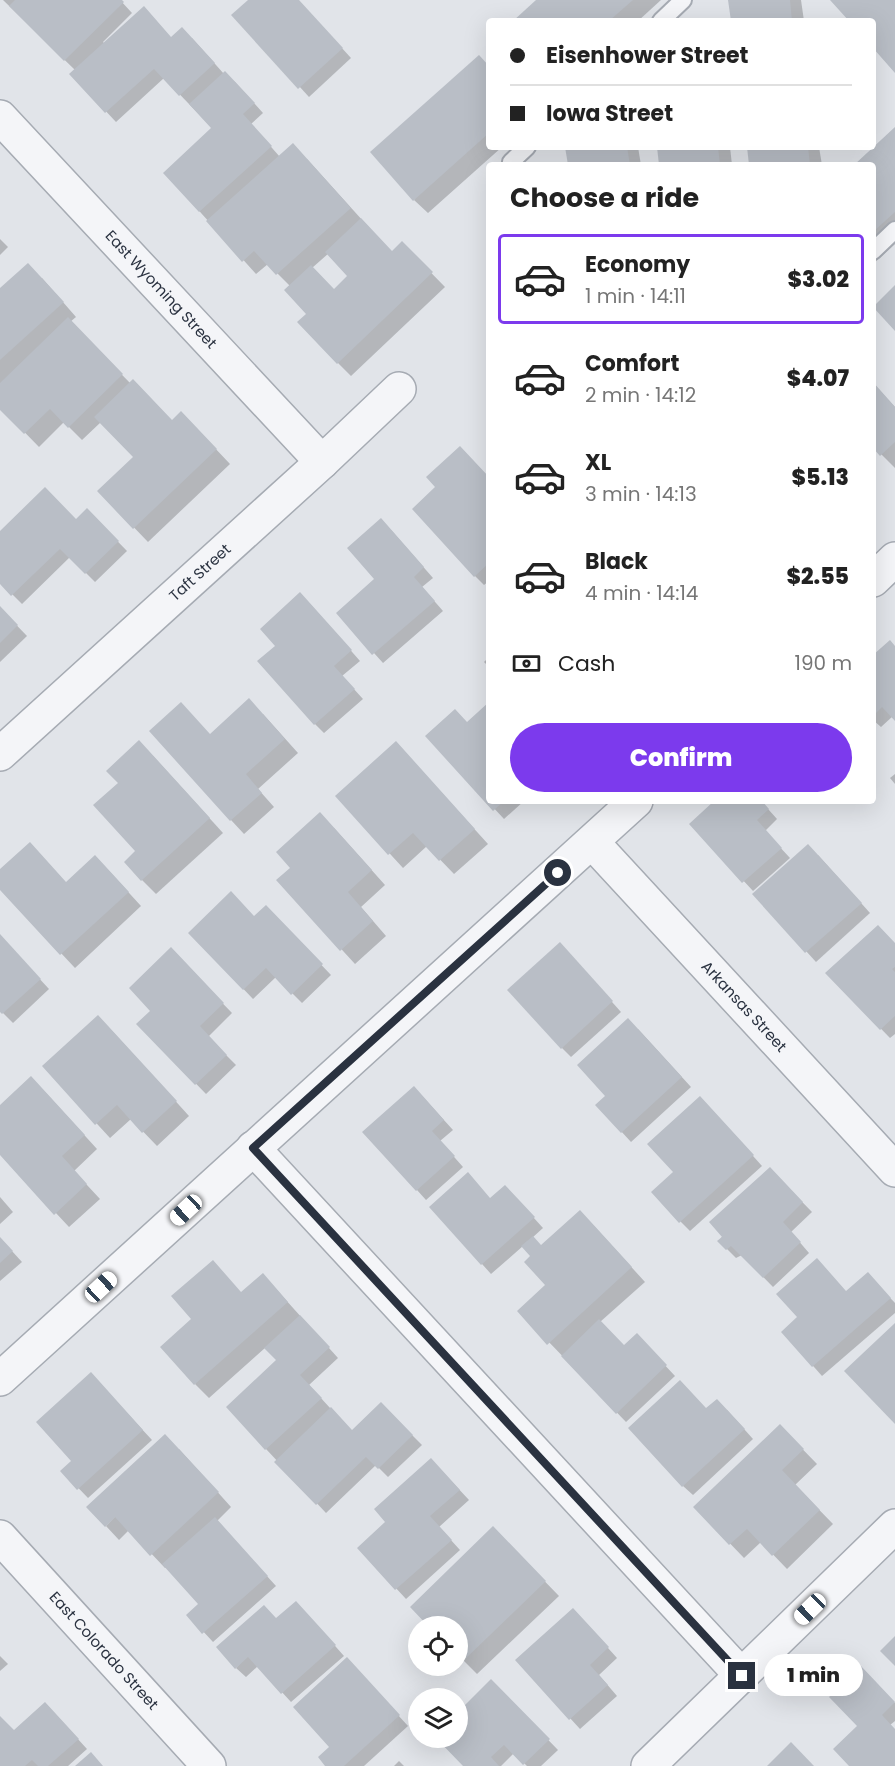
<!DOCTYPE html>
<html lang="en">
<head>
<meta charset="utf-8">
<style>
  body { margin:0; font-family:Poppins,sans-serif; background:#f2f2f2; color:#222; height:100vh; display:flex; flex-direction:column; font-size:22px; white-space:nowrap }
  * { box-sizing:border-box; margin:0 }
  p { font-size:20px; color:#767676 }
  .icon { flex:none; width:33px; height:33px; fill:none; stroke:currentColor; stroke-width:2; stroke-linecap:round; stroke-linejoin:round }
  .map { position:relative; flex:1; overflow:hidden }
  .details { position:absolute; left:486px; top:162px; width:390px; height:642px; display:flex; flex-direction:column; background:#fff; border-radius:6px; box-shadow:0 6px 24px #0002 }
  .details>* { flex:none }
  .hud { position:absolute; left:486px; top:18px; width:390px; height:132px; border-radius:6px; box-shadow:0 6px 24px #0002; display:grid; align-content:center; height:132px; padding:0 24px; background:#fff }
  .fabs { position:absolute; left:408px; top:1616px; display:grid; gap:12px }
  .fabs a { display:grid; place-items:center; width:60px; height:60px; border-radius:50%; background:#fff; box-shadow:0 6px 24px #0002; font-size:30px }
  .end { position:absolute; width:27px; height:27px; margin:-14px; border:8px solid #2a3240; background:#fff; box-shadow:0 0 0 3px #fff }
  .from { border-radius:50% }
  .bubble { position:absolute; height:42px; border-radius:21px; background:#fff; box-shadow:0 6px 24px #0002; font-size:20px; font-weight:800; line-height:42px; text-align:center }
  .car { position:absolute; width:18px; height:36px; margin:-18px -9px; border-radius:8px; box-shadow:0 0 4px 2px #0007; background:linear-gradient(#fff 24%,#345 0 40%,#fff 0 76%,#345 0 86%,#fff 0) }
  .hud b { display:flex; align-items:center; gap:21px; height:57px; font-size:22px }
  .hud b+b { border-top:2px solid #e0e0e0 }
  .hud i { width:15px; height:15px; background:#222 }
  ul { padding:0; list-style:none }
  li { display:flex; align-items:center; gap:18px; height:90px; margin:0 12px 9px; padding:0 12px; border:3px solid transparent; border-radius:6px }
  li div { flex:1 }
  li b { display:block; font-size:22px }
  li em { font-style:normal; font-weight:800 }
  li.selected { border-color:#7c3aed }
  li>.icon { width:54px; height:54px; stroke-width:1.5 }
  h2 { padding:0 24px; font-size:27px; line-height:72px }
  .pay { display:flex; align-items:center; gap:15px; height:66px; padding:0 24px; font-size:22px }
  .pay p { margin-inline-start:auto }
  .button { display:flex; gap:12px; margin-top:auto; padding:12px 24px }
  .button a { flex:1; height:69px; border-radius:36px; background:#7c3aed; color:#fff; font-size:24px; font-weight:800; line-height:69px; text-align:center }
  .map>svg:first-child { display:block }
  .shadow { fill:#0003; fill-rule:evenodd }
  .building { fill:#b9bec6 }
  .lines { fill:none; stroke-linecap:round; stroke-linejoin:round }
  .service-casing { stroke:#a6abb3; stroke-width:20 }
  .minor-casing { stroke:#a6abb3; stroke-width:36 }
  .service { stroke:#f4f5f8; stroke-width:16 }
  .minor { stroke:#f4f5f8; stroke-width:33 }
  .route { stroke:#2a3240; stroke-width:8 }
  .labels { text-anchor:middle; stroke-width:5; stroke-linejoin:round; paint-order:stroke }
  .street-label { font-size:15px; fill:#2a3240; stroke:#f1f3f7 }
</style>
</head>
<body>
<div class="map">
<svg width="895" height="1766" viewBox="0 0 895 1766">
  <rect width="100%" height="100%" fill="#e1e4e9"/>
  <!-- shadow -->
  <g class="shadow">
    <path d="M3,0h117l12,13 -29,29 2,2 87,-6 32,36 11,8 28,31 -12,11 29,33 27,2 85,94 10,-10 43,44 -94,89 -13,-13 -48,-77 -22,-22 -12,10 -91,-101 48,-44 -49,-51 -48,44 -45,-48 4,-4zM329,253l20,23 -15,15 -22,-23z"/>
    <polygon points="250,0 298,0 351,58 309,97 234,15"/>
    <polygon points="539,0 661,0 638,21 515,21"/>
    <polygon points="730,0 801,0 804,21 732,21"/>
    <polygon points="489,67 489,147 502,147 428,213 414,200"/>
    <polygon points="895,129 895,244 873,264 873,165 856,165"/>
    <polygon points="567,147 638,147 641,165 569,165"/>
    <polygon points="658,147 730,147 732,165 660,165"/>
    <polygon points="748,147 819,147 822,165 751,165"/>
    <polygon points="0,239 8,247 0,255"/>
    <polygon points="42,278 76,317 70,322 131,384 172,422 195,427 230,464 148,542 99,491 135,457 101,422 82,440 64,422 39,447 0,407 0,290"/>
    <polygon points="873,383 895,407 895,468 873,446"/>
    <polygon points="489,479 489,581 484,585 475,576"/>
    <polygon points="87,510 127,551 95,582 70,557 22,604 0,582 0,533 76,521"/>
    <polygon points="391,530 433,578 422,587 443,611 383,663 338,613 377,579"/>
    <polygon points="310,604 360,661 342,676 363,699 324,733 315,724 277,646"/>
    <polygon points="0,608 27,636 0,662"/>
    <polygon points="895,648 895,719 893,716 881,727 873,720 873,657"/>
    <polygon points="489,657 489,667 484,662"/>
    <polygon points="489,704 489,801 524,801 504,819 427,736 467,724"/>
    <polygon points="263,714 298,753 258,789 274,807 244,834 231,820 210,735"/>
    <polygon points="153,756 223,833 156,894 142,880 137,851"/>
    <polygon points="409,757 488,844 454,874 427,846 403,868 337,796"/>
    <polygon points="895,774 895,784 890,778"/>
    <polygon points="716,801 761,801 777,819 765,831 790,858 753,891 691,824"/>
    <polygon points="334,828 385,885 361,907 386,936 355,964 278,880"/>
    <polygon points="818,855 870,913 816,962 754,894"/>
    <polygon points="109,871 141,906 75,968 0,888 0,872 67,884"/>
    <polygon points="266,907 331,975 302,1003 276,977 253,999 190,933 254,918"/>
    <polygon points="0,936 49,989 13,1023 0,1010"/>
    <polygon points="895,945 895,1034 890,1038 827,973"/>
    <polygon points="171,950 232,1013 208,1037 236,1065 206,1094 138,1024 152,1011"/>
    <polygon points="569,954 621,1012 571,1057 562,1048"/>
    <polygon points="638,1029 691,1087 631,1142 597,1105 607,1096"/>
    <polygon points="112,1031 189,1116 157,1146 131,1119 110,1138 44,1066"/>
    <polygon points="45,1092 97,1149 74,1171 100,1199 69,1227 0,1153 0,1107"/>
    <polygon points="423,1097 453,1130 440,1141 463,1167 426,1200 417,1190"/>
    <polygon points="710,1108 762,1166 690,1231 680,1221 675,1172"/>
    <polygon points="770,1169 812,1212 791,1232 809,1253 773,1287 742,1255 736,1258 719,1241"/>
    <polygon points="514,1196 543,1228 532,1238 542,1247 594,1226 645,1282 600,1322 624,1347 646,1345 675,1376 626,1422 519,1311 547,1285 532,1256 523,1246 491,1274 431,1207"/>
    <polygon points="0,1197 13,1212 0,1224"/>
    <polygon points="0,1238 22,1262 0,1281"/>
    <polygon points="877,1284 895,1303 895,1313 822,1376 783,1332 847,1293"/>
    <polygon points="276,1289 338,1358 309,1385 352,1432 381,1404 422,1445 388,1477 376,1465 326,1513 266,1449 278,1360 265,1348 209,1398 195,1384 242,1294"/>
    <polygon points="100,1384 152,1440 88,1498 62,1471 74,1461"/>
    <polygon points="707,1410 727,1410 753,1439 693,1495 683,1486"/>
    <polygon points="780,1426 817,1464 795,1485 833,1524 787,1569 761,1542 744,1558 695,1507"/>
    <polygon points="179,1449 231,1507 217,1521 276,1586 213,1642 188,1615 200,1605 167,1567 165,1568 129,1530 119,1540 106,1526"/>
    <polygon points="441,1470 469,1500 439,1527 460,1550 406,1599 359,1548"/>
    <polygon points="493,1528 559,1596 477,1674 458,1655 458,1626 430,1626"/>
    <polygon points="305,1612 344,1656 291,1702 258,1666 246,1677 236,1668 277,1620"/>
    <polygon points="582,1619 617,1658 599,1675 617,1696 580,1729 517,1660"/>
    <polygon points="0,1656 8,1664 0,1671"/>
    <polygon points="861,1668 895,1703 895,1721 890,1725 895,1730 895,1766 851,1766 859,1726"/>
    <polygon points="356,1669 408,1726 364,1766 327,1766 331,1747"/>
    <polygon points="491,1681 558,1750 541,1766 527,1766 514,1753 501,1766 466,1766 437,1737 458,1737 458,1714"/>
    <polygon points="55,1714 87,1749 68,1766 0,1766 0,1718 14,1732"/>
    <polygon points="399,1761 404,1766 394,1766"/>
  </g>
  <!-- building -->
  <g class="building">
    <polygon points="15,0 122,0 124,2 64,61 9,6"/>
    <polygon points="248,0 299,0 343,48 298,89 231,15"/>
    <polygon points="536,0 633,0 609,21 513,21"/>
    <polygon points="728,0 790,0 792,21 731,21"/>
    <polygon points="830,0 895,0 895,73 873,48 873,21 849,21"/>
    <polygon points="144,6 171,37 182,27 215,63 179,96 154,69 105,113 69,74"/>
    <polygon points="479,55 489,66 489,133 413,201 370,152"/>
    <polygon points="225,71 255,103 243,114 272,146 199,212 163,173 211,128 189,104"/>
    <polygon points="895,127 895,212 873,232 873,165 854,165"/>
    <polygon points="293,143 351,208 276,275 254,251 242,262 206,221"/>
    <polygon points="565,147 627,147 630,165 568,165"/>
    <polygon points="657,147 718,147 720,165 659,165"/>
    <polygon points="747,147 808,147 810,165 749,165"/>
    <polygon points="361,218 392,251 402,241 433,272 337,364 297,322 306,314 284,290 311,265 334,289 347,276 325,252"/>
    <polygon points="28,263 64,302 0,360 0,288"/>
    <polygon points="895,285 895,331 873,307"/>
    <polygon points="68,317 123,374 68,428 50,409 24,434 0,410 0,383"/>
    <polygon points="133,379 172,420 181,411 217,449 133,529 97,491 133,457 94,417"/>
    <polygon points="873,382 895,407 895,442 880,456 873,448"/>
    <polygon points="460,446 489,477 489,563 474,577 412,509 435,487 426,477"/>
    <polygon points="45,487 76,519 87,508 119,541 85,574 60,549 11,596 0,584 0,531"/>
    <polygon points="381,518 424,567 414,577 435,601 372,655 336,613 374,579 347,548"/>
    <polygon points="300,592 352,650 334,666 355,689 314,725 257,661 275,646 260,629"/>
    <polygon points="0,606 18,625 0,643"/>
    <polygon points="890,640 895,646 895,721 882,707 873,716 873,655"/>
    <polygon points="249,698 285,739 246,774 262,793 230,821 149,731 181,702 210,734"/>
    <polygon points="489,702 489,801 504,801 493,811 425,736 455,709 467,722"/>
    <polygon points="139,740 210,818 141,881 124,862 135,851 93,805 118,783 106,771"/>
    <polygon points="396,741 475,829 439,861 413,833 388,855 335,796"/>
    <polygon points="714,801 762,801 769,809 757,820 782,848 742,883 689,824"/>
    <polygon points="320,812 372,870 348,892 373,921 340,951 276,880 290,868 276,852"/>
    <polygon points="30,842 66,882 95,855 129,892 60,955 0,890 0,869"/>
    <polygon points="808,844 862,903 805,953 752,894"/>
    <polygon points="231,891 254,916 266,905 323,964 291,995 266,968 243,990 188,933"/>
    <polygon points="878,925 895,943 895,967 892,969 895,972 895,1016 880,1030 825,973"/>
    <polygon points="0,934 41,979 2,1014 0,1012"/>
    <polygon points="560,942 613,1001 561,1049 507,990"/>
    <polygon points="171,947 224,1003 200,1026 227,1055 195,1085 136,1024 150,1011 129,988"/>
    <polygon points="98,1015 177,1101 142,1133 117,1105 95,1125 42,1066"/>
    <polygon points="628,1018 682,1077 621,1133 595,1105 605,1096 577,1065"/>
    <polygon points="31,1076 85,1135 62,1156 87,1184 54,1215 0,1155 0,1105"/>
    <polygon points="414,1086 444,1120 432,1131 455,1156 416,1191 362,1132"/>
    <polygon points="700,1096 754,1155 679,1223 651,1192 673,1172 647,1144"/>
    <polygon points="770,1167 803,1202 783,1222 801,1242 763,1278 731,1246 726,1250 717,1241 722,1237 709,1222"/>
    <polygon points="468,1172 490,1198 505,1185 535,1217 481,1265 429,1207"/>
    <polygon points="580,1210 632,1267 547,1345 517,1311 545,1285 524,1262 530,1256 521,1246 533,1236 541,1245"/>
    <polygon points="0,1237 13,1251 0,1263"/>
    <polygon points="817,1258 846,1291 868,1272 891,1298 812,1367 781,1332 797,1317 776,1294"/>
    <polygon points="213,1260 241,1292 263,1273 288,1302 194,1385 160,1347 191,1319 171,1296"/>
    <polygon points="300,1315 330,1347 300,1375 322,1398 265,1450 226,1407 276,1360 264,1348"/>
    <polygon points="599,1319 624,1345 637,1333 667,1365 616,1414 561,1356"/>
    <polygon points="895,1323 895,1424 844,1371"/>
    <polygon points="91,1372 143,1430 77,1490 60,1471 71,1461 36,1422"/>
    <polygon points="680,1380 706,1408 717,1399 745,1429 682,1487 628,1428"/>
    <polygon points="381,1402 413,1435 378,1469 366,1457 316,1505 274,1462 331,1407 352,1430"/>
    <polygon points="780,1424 804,1449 782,1470 820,1510 772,1556 747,1529 729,1545 693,1507"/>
    <polygon points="165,1434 219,1492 150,1556 115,1517 105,1527 86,1507"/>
    <polygon points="431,1458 460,1490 430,1516 452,1540 395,1590 357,1548 385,1522 374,1509"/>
    <polygon points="215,1517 268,1576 202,1634 186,1615 198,1604 162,1564"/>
    <polygon points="493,1526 546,1581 462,1662 458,1657 458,1626 428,1626 410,1607"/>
    <polygon points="296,1601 336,1645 281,1694 248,1657 235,1669 216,1647 264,1605 276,1618"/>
    <polygon points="573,1608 609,1647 590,1665 608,1685 569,1720 515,1660"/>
    <polygon points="895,1636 895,1666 880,1651"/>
    <polygon points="347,1657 400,1715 344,1766 325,1766 318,1757 329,1747 293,1707"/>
    <polygon points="861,1666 895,1702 882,1715 895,1729 895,1766 849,1766 833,1749 857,1726 829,1697"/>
    <polygon points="491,1679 550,1739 523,1765 504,1745 491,1757 499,1766 463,1766 435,1737 458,1737 458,1712"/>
    <polygon points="45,1702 79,1739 48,1766 38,1766 32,1760 25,1766 0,1766 0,1716 14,1730"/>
    <polygon points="791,1742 814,1766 767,1766"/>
    <polygon points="91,1752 103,1766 75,1766"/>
  </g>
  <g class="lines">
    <defs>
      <g id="service">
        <polyline points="661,21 683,0"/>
        <polyline points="512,165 511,162 527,147"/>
        <polyline points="873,251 895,230"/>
      </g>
      <g id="minor">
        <path id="s1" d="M0,117l322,345"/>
        <polyline points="873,580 895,559"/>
        <path id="s2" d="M0,754l322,-292 77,-73"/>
        <path id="s3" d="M592,842l303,328"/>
        <polyline points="253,1148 742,1676"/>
        <polyline points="0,1379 636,801"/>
        <path id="s4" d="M0,1537l209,229"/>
        <polyline points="648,1766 895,1526"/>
      </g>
    </defs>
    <!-- service casing -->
    <use href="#service" class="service-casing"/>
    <!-- minor casing -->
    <use href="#minor" class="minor-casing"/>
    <!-- service -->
    <use href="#service" class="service"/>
    <!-- minor -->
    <use href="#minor" class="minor"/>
  </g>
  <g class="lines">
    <!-- route -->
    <polyline class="route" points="558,873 253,1148 742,1676"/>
  </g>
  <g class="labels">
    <!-- street labels -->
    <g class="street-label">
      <text dy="5" stroke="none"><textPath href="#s1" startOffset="236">East Wyoming Street</textPath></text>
      <text dy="5" stroke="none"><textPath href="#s2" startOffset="270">Taft Street</textPath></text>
      <text dy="5" stroke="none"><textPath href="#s3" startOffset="224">Arkansas Street</textPath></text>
      <text dy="5" stroke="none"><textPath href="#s4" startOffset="154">East Colorado Street</textPath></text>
    </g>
  </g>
</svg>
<div class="fabs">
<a><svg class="icon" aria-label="locate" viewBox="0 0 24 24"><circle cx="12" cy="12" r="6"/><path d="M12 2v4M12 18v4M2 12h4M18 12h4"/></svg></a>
<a><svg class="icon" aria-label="layers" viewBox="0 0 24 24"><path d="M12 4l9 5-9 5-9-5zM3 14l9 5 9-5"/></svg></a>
</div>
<i class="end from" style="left:558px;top:873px"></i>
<i class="end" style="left:742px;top:1676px"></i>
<div class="bubble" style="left:764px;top:1654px;width:99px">1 min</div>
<i class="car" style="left:186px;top:1210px;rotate:227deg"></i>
<i class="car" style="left:101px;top:1287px;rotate:47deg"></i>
<i class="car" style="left:810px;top:1609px;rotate:226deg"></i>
<div class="hud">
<b><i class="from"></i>Eisenhower Street</b>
<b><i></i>Iowa Street</b>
</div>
<section class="details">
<h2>Choose a ride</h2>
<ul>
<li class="selected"><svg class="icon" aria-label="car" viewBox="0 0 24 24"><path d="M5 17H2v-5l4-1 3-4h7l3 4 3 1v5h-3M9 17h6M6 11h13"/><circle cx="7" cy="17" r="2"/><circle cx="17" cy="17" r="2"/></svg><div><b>Economy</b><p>1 min · 14:11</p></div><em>$3.02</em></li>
<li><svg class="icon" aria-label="car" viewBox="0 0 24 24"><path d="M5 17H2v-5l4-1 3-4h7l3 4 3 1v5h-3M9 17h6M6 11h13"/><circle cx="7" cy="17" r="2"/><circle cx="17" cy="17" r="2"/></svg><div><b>Comfort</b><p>2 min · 14:12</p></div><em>$4.07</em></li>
<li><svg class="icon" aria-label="car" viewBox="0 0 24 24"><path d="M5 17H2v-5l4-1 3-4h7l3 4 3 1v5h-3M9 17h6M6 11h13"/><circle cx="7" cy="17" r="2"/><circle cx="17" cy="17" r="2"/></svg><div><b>XL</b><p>3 min · 14:13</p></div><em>$5.13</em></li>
<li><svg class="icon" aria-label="car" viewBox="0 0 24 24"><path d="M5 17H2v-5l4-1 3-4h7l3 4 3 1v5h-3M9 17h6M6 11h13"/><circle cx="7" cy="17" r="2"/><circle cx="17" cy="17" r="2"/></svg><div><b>Black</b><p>4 min · 14:14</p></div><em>$2.55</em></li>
</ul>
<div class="pay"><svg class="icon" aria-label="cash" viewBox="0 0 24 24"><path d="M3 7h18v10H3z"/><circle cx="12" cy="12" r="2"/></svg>Cash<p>190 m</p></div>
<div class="button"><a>Confirm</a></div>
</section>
</div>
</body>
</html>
